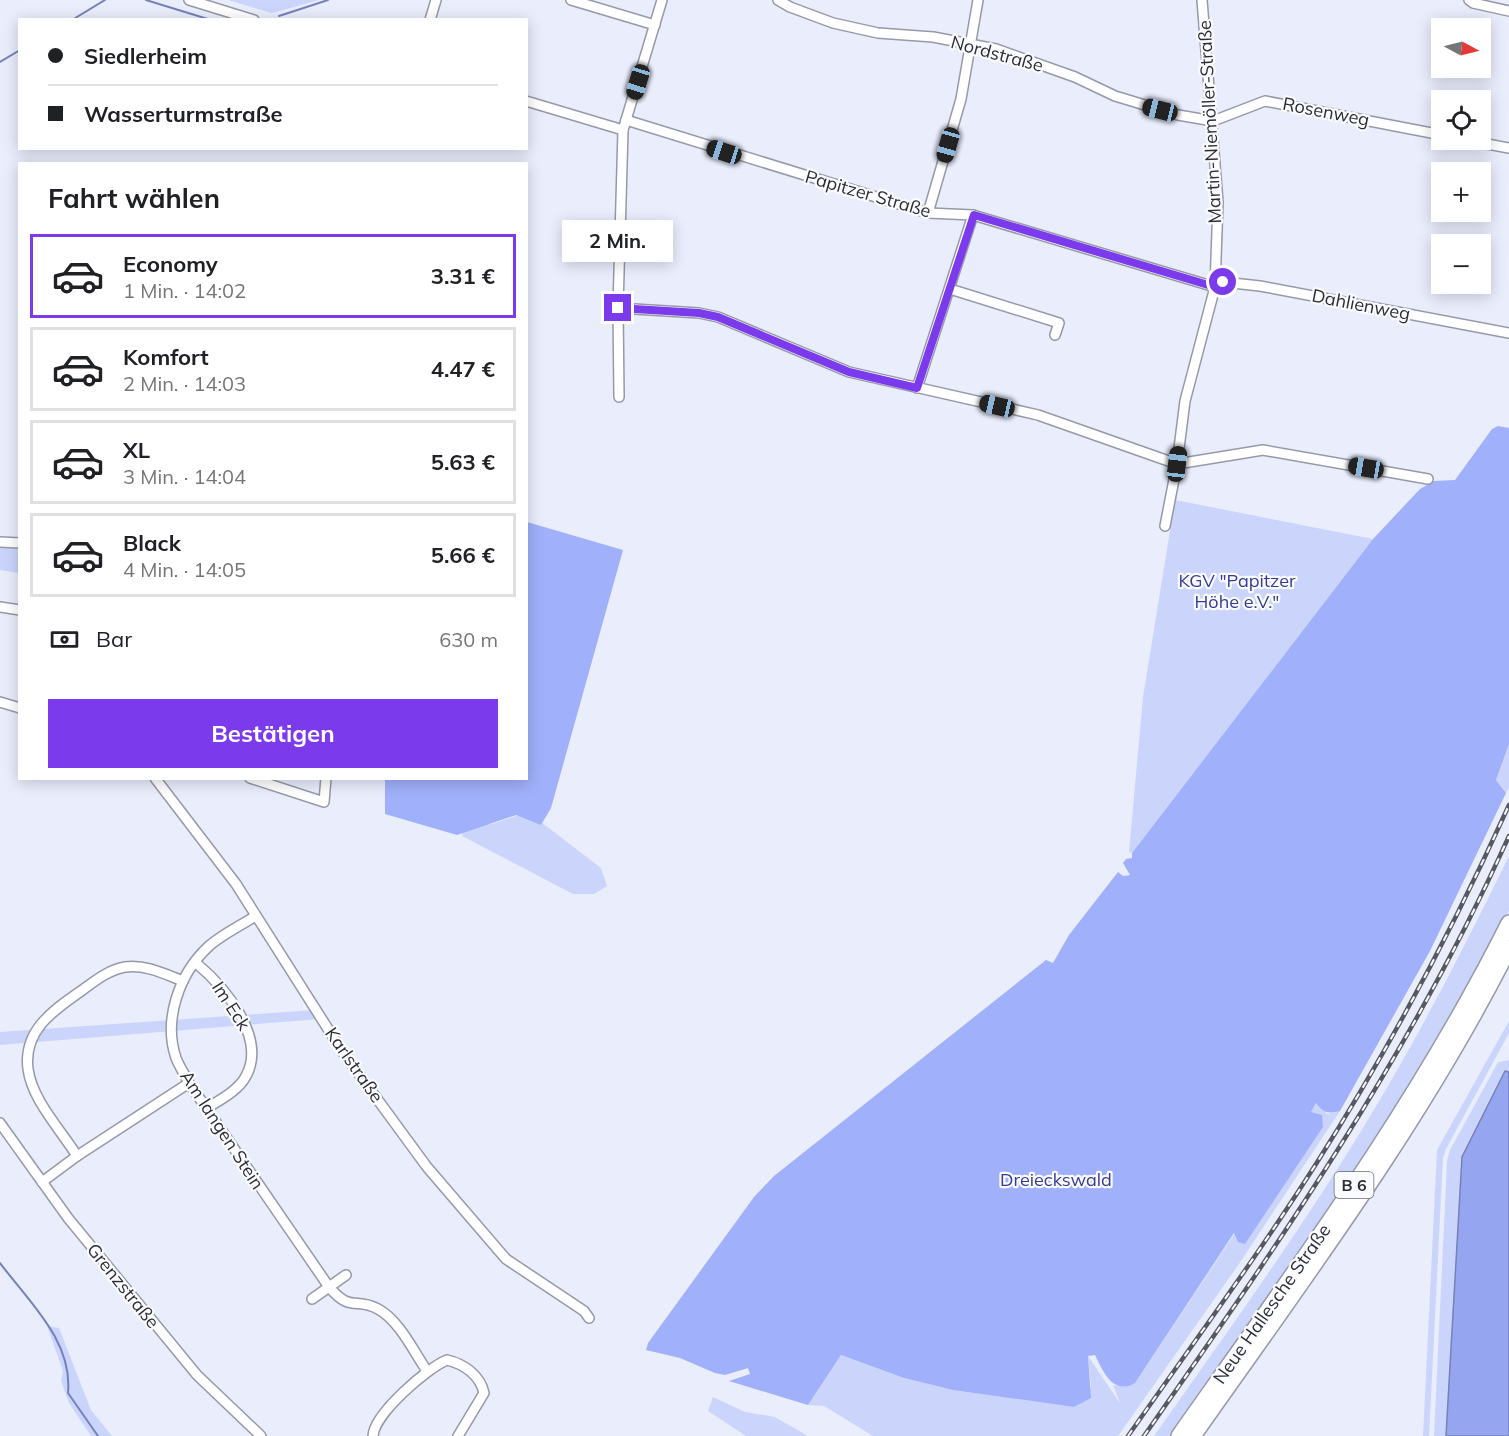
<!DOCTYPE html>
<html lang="de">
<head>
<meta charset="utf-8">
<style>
  body { margin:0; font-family:Mulish,sans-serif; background:#f6f6f6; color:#202124; height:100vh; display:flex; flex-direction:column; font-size:22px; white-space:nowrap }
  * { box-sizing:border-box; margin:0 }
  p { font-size:20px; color:#757577 }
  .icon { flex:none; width:33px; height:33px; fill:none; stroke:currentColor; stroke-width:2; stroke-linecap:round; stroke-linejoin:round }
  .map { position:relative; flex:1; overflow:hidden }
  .side { position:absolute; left:18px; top:162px; width:510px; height:618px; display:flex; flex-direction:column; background:#fff; border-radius:0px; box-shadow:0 3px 15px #0003 }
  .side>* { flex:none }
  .hud { position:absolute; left:18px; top:18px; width:510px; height:132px; border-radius:0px; box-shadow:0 3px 15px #0003; display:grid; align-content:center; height:132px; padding:0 30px; background:#fff }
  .needle { width:39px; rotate:97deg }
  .buttons { position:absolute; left:1431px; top:18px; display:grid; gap:12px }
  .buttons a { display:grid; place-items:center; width:60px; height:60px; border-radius:0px; background:#fff; box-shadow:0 3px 15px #0003; font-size:30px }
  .end { position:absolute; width:27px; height:27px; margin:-14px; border:8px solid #7c3aed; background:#fff; box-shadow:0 0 0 3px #fff }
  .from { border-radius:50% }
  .bubble { position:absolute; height:42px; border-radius:0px; background:#fff; box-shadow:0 3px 15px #0003; font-size:20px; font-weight:700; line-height:42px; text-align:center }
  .car { position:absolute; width:18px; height:36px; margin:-18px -9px; border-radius:8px; box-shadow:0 0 4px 2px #0007; background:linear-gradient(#222 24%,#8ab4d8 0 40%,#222 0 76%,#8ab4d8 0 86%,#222 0) }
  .hud b { display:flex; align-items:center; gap:21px; height:57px; font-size:22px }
  .hud b+b { border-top:2px solid #e0e0e0 }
  .hud i { width:15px; height:15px; background:#202124 }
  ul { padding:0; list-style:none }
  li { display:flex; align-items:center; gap:18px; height:84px; margin:0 12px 9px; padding:0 18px; border:3px solid #e0e0e0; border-radius:0px }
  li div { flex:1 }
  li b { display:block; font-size:22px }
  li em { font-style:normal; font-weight:700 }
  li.active { border-color:#7c3aed }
  li>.icon { width:54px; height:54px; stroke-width:1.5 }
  h2 { padding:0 30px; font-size:27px; line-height:72px }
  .pay { display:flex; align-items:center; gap:15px; height:66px; padding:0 30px; font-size:22px }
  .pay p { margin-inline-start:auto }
  .action { display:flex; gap:12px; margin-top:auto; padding:12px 30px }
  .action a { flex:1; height:69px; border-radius:0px; background:#7c3aed; color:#fff; font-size:24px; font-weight:700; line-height:69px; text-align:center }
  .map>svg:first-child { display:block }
  .green { fill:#cbd5fc }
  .forest { fill:#a0b0fa }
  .water { fill:#95a5ef; stroke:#7581b7; stroke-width:1.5 }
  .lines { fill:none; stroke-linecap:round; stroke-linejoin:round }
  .stream { stroke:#7581b7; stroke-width:2 }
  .minor-casing { stroke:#9599a8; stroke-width:12 }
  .primary-casing { stroke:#9599a8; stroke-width:18 }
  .minor { stroke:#fff; stroke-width:9 }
  .primary { stroke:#fff; stroke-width:15 }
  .rail-casing { stroke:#575961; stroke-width:4.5 }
  .rail { stroke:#fafbfe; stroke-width:2; stroke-dasharray:7; stroke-linecap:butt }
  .route { stroke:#7c3aed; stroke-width:8 }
  .labels { text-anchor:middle; stroke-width:4.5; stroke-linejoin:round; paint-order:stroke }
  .shield { fill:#fafbfe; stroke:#696b70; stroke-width:1.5 }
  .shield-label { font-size:16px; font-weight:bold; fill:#2b2d33 }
  .street-label { font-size:18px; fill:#2b2d33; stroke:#fafbfe }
  .park-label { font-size:18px; fill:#343b90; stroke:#fafbfe }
</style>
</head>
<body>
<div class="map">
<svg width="1509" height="1436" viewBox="0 0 1509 1436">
  <rect width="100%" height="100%" fill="#e9edfc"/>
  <!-- green -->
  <g class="green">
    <polygon points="228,0 319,0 272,13"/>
    <polygon points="1175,500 1373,539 1132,853 1129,852 1143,697"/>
    <polygon points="0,547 19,548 19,573 0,570"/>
    <polygon points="1509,744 1509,787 1506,793 1496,780"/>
    <polygon points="528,812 601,868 607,886 594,894 573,894 462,836 464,827 492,824"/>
    <path d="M1509,856v55l-84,154 -55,86 -197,285h-19c76,-108 153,-214 221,-328 49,-82 92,-166 134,-252z"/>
    <polygon points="315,1010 320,1019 0,1045 0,1032"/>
    <polygon points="1509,1021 1509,1033 1446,1149 1443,1158 1429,1436 1423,1436 1437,1150"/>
    <polygon points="1509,1060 1509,1436 1434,1436 1447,1161 1450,1150 1496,1066 1498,1062"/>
    <polygon points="1317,1102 1327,1114 1340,1111 1239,1264 1118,1436 873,1436 824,1406 808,1405 841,1355 904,1378 953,1390 1074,1407 1091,1387 1088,1356 1120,1403 1113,1385 1123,1387 1135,1383 1235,1233"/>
    <polygon points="47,1326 59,1328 91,1410 112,1436 91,1436 69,1403 61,1381 63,1371"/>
    <polygon points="713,1397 745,1412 775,1417 808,1436 746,1436 708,1411"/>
  </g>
  <!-- forest -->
  <g class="forest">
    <path d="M1498,426l11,2v316l-13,36 10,13 -76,158 -90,160c-13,3 -16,2 -24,-8l-5,9 11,3 1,12 -78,117 -7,-2 -4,-9 -99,150c-22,13 -32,-12 -40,-28l-7,1 3,42 -17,9 -121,-17 -49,-12 -63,-23 -33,50 -79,-24 21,-7 -2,-6 -23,7 -10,-2 -35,-15 -34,-8 2,-7 106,-146 20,-21 272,-216 7,3 16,-28 49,-63 5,4 7,-1 -7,-12 3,-4 6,-1v-5l241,-314 47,-50 14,-8 21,-1 37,-51z"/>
    <polygon points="527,522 623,550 551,808 541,825 516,815 457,835 385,814 385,779 526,778"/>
  </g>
  <!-- water -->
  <polygon class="water" points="1505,1071 1509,1072 1509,1436 1446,1436 1462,1157"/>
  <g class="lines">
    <!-- stream -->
    <g class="stream">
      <polyline points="146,0 211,20"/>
      <polyline points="279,16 328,0"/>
      <polyline points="72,20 105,0"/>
      <polyline points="0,62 20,50"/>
      <path d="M0,1263c29,39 73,78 68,130l30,43"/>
    </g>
    <defs>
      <g id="minor">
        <polyline points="189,0 254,20"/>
        <polyline points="571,0 655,25"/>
        <polyline points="778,0 790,7 833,23 878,33 933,37 996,49 1075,77 1115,96 1178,115 1213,121 1265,101 1442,135"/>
        <polyline points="1469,0 1473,3 1509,11"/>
        <polyline points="430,20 436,0"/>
        <polyline points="526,101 623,130"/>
        <polyline points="626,120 928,213 973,215 1215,287"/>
        <polyline points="1466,140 1509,148"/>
        <polyline points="928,213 961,99 978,0"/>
        <polyline points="1215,287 1223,282 1260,286 1509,333"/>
        <polyline points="950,289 1059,323 1055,335"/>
        <polyline points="618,308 699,313 718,317 849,372 1038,415 1177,464 1263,450 1428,479"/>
        <polyline points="917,388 973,215"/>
        <polyline points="619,397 618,308 623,130 662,0"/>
        <polyline points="1165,526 1177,464 1185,401 1215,287 1218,202 1202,0"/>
        <polyline points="0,542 20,543"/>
        <polyline points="0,607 20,610"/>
        <polyline points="0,702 20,708"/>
        <polyline points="155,778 236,884 342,1051 427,1167 506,1259 584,1311 589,1318"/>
        <polyline points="250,778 324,802 326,778"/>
        <path d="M254,917c-14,9 -33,18 -46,30 -29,27 -45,73 -32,111 3,8 9,17 13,25l140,204c22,26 27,10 49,22 21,11 36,43 49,62"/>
        <path d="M196,963c29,24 71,75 50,113 -7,14 -26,24 -39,32"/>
        <polyline points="0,1123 68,1218 197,1375 261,1436"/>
        <path d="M77,1156c-16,-26 -45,-56 -49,-87 -5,-39 26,-59 53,-78 14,-10 27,-21 44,-24 20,-3 40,7 58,14"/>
        <polyline points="42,1182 77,1156 189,1083"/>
        <polyline points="312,1299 346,1275"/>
        <path d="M373,1436c1,-22 54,-68 74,-76 17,4 33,15 37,33l-26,43"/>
      </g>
      <g id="primary">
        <path d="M1179,1436c117,-166 239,-331 330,-513"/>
        <path d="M1193,1436c111,-158 229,-315 316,-488"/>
      </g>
    </defs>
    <!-- minor casing -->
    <use href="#minor" class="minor-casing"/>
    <!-- primary casing -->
    <use href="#primary" class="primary-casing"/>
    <!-- minor -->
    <use href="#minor" class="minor"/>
    <!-- primary -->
    <use href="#primary" class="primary"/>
    <defs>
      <g id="rail">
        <path d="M1128,1436c63,-90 129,-179 188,-272 73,-115 137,-235 193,-359"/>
        <path d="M1144,1436c136,-194 267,-382 365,-600"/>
      </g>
    </defs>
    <!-- rail casing -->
    <use href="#rail" class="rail-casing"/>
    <!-- rail -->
    <use href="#rail" class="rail"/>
  </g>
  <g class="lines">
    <!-- route -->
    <polyline class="route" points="618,308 699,313 718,317 849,372 917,388 974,215 1215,287 1223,282"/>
  </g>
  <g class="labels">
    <!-- shield labels -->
    <rect class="shield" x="1334.5" y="1172" width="39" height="26" rx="4.5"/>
    <g class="shield-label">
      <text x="1354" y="1191">B 6</text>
    </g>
    <!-- street labels -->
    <g class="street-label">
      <text transform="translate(997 54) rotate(15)" y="6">Nordstraße</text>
      <text transform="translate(1326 112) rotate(11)" y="6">Rosenweg</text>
      <text transform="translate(1210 122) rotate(-93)" y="6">Martin-Niemöller-Straße</text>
      <text transform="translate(868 194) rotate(16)" y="6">Papitzer Straße</text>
      <text transform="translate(1361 305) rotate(11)" y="6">Dahlienweg</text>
      <text transform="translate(231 1006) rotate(57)" y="6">Im Eck</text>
      <text transform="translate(354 1065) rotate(55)" y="6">Karlstraße</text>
      <text transform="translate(222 1130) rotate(57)" y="6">Am langen Stein</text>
      <text transform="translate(123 1286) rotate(51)" y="6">Grenzstraße</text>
      <text transform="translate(1272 1304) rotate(-55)" y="6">Neue Hallesche Straße</text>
    </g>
    <!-- park labels -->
    <g class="park-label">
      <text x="1237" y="587">KGV "Papitzer<tspan x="1237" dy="21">Höhe e.V."</tspan></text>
      <text x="1056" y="1186">Dreieckswald</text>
    </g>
  </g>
</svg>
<div class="buttons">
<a><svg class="needle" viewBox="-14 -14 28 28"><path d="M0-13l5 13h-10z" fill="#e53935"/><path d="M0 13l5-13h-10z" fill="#757577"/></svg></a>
<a><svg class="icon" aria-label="locate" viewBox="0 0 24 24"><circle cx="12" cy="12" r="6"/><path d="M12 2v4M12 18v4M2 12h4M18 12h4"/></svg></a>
<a>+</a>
<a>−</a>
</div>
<i class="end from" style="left:1223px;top:282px"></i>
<i class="end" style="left:618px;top:308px"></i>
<div class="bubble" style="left:562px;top:220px;width:111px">2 Min.</div>
<i class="car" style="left:638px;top:82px;rotate:197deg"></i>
<i class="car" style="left:1160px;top:110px;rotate:284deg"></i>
<i class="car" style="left:948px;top:145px;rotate:196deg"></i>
<i class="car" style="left:724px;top:152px;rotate:288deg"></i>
<i class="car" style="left:997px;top:406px;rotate:283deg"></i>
<i class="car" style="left:1177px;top:464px;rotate:7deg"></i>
<i class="car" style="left:1366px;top:468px;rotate:280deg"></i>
<div class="hud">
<b><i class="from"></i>Siedlerheim</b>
<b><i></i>Wasserturmstraße</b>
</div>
<section class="side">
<h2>Fahrt wählen</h2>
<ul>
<li class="active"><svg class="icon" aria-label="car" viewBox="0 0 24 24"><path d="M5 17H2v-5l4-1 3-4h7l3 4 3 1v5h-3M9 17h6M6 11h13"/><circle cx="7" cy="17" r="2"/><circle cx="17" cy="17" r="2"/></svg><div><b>Economy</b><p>1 Min. · 14:02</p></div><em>3.31 €</em></li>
<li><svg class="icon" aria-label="car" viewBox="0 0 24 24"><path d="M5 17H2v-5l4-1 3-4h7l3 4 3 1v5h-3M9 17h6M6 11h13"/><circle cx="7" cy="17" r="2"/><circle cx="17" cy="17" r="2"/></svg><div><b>Komfort</b><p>2 Min. · 14:03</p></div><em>4.47 €</em></li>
<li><svg class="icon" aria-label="car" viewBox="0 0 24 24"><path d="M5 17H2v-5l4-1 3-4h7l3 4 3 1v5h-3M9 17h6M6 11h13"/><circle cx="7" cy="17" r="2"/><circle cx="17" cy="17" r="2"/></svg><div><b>XL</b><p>3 Min. · 14:04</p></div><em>5.63 €</em></li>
<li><svg class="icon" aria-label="car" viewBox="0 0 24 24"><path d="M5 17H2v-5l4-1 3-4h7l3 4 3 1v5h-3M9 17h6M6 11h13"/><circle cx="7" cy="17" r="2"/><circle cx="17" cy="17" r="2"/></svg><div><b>Black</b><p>4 Min. · 14:05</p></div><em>5.66 €</em></li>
</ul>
<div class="pay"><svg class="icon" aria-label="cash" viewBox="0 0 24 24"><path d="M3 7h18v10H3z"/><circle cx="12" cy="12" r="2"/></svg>Bar<p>630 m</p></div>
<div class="action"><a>Bestätigen</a></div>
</section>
</div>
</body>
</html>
